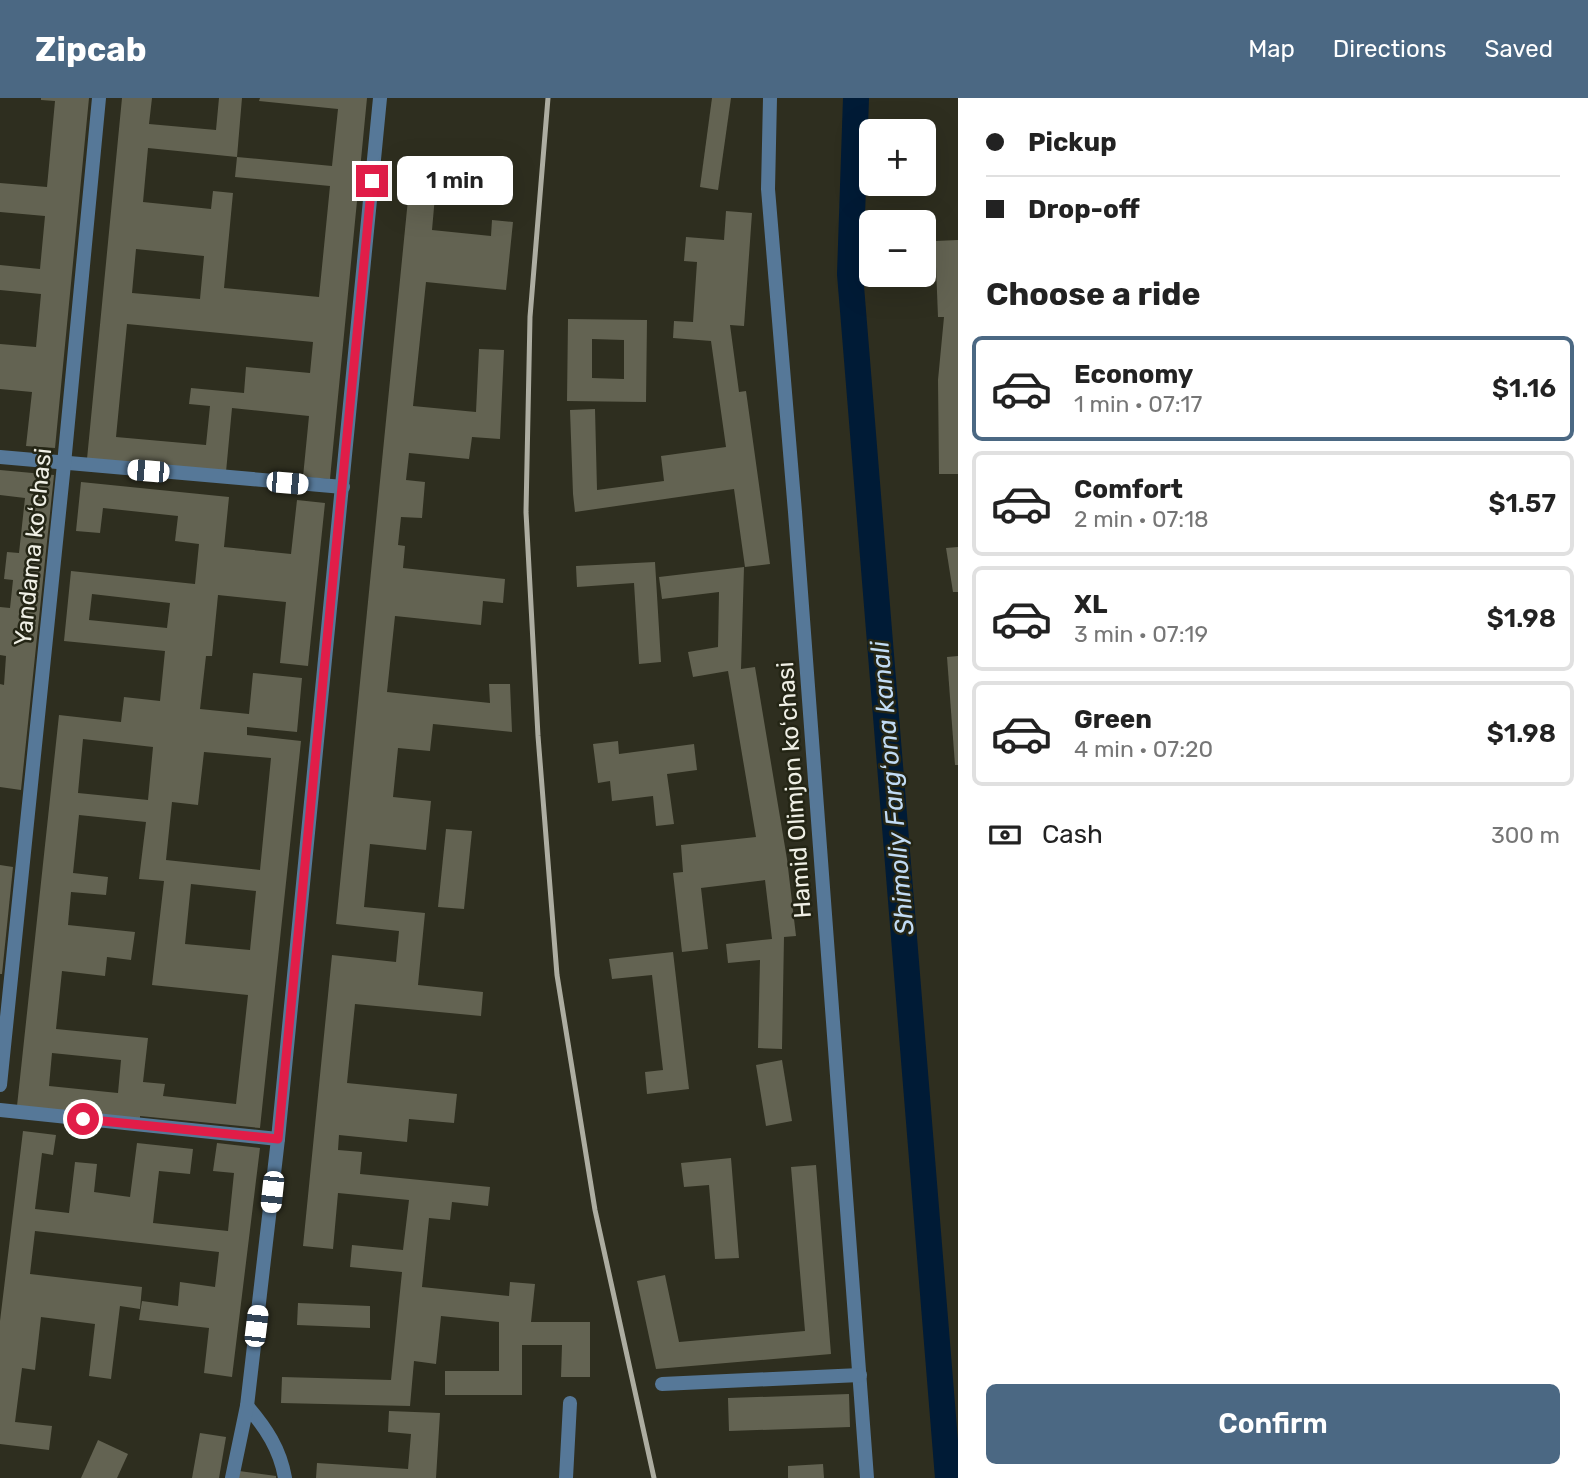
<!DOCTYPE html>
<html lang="en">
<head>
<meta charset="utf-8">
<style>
  body { margin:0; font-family:Rubik,sans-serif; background:#f6f6f6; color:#222; height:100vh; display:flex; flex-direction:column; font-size:26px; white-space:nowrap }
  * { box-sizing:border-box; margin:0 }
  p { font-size:23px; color:#767676 }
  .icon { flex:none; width:38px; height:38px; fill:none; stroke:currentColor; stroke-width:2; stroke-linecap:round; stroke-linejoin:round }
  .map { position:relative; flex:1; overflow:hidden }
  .side { display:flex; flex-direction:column; background:#fff; width:630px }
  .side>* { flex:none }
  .guide { display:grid; align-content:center; height:154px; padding:0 28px; background:#fff }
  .tools { position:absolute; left:859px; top:21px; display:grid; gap:14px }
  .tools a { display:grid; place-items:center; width:77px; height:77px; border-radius:10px; background:#fff; box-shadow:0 7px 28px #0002; font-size:35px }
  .end { position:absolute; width:32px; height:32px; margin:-16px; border:9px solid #e11d48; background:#fff; box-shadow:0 0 0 4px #fff }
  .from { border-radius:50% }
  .bubble { position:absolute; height:49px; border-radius:10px; background:#fff; box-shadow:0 7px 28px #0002; font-size:23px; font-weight:600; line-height:49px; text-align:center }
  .car { position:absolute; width:21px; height:42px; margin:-21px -10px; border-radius:9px; box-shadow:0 0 5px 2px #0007; background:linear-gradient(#fff 24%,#345 0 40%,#fff 0 76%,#345 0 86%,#fff 0) }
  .guide b { display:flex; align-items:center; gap:24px; height:66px; font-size:26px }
  .guide b+b { border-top:2px solid #e0e0e0 }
  .guide i { width:18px; height:18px; background:#222 }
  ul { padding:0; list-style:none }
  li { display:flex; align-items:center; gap:21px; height:105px; margin:0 14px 10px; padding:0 14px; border:4px solid #e0e0e0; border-radius:10px }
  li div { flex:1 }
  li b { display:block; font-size:26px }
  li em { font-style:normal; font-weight:600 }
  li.on { border-color:#4b6883 }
  li>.icon { width:63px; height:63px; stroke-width:1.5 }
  h2 { padding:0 28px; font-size:32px; line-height:84px }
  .pay { display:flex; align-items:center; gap:18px; height:77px; padding:0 28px; font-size:26px }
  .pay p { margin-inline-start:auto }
  .primary-button { display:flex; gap:14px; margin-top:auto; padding:14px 28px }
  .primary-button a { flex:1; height:80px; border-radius:10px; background:#4b6883; color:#fff; font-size:28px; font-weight:600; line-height:80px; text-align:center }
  header { display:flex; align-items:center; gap:42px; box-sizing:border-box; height:98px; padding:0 35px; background:#4b6883; color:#fff }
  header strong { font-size:33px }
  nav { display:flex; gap:38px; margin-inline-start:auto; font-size:24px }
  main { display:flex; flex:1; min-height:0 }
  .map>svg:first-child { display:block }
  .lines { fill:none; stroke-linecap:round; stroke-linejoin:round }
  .canal { stroke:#001b36; stroke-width:26 }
  .building { fill:#636352; fill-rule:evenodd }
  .minor { stroke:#567898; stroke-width:14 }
  .tertiary { stroke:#567898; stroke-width:14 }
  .rail { stroke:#adada1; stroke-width:5 }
  .route { stroke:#e11d48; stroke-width:9 }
  .labels { text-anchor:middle; stroke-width:5; stroke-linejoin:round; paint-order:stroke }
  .street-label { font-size:24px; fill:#efefe5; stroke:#242515 }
  .water-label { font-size:26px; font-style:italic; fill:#c1dbf4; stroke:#242515 }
</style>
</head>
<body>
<header>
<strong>Zipcab</strong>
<nav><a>Map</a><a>Directions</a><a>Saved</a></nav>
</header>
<main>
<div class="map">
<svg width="958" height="1380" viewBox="0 0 958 1380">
  <rect width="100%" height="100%" fill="#2e2e1f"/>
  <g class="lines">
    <!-- canal -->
    <polyline class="canal" points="856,0 850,176 948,1380"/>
  </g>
  <!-- building -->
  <g class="building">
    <polygon points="41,0 89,0 55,350 26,348 32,294 0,291 0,246 36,249 41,196 0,192 0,167 40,171 45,118 0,114 0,85 47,89 55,3 41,2"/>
    <path d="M122,0h30l-3,26 67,6 3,-32h23l-5,59 -89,-9 -5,54 68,7 2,-18 20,2 -9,95 95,9 11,-111 -95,-9 2,-20 95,9 6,-57 -79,-8 1,-3h107l-37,381 -27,-2 6,-61 -77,-8 -6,64 -139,-13zM136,151l68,7 -4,43 -68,-6zM127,226l186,18 -3,31 -64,-6 -2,26 -53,-5 -2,16 21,2 -4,39 -90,-8z"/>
    <polygon points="712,0 731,0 718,92 700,89"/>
    <polygon points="412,61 438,64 432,132 491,138 492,122 513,124 506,192 426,184 413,308 476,314 479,251 504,252 500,341 472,339 469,361 409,355 406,382 425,384 422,420 401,419 398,447 405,448 403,470 505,481 503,505 483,503 481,527 395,518 387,594 490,605 489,586 510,586 512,634 433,626 430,653 398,650 393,699 431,703 426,752 370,746 364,809 425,815 418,887 483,894 481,918 355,906 347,985 457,996 454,1025 409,1021 407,1044 339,1037 338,1052 362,1054 360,1076 490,1089 488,1108 452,1104 450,1122 429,1120 422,1189 509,1198 510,1184 535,1186 531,1224 590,1224 590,1279 561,1279 562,1247 522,1247 522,1297 445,1297 445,1273 499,1273 499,1224 441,1218 436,1266 414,1263 410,1308 281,1305 282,1279 391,1282 402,1174 350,1169 352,1147 403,1152 409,1102 338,1095 333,1151 303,1148 332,857 396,864 399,833 336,826"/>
    <polygon points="726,113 752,115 744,228 730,227 739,294 746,293 770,466 745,469 734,391 575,414 573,396 570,312 595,311 597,392 664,383 661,358 726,349 711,243 673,240 674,223 693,224 697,164 684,163 686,139 724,142"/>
    <polygon points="958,142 958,376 939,376 938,282 944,219 938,219 935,143"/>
    <path d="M568,221l79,1 -1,82 -79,-1zM592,241l32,1v39l-32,-1z"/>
    <polygon points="0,372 54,377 21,692 0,689 0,586 4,587 6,558 0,557 0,509 10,510 13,482 4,481 7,454 19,455 25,400 0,397"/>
    <path d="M81,384l148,15 -5,50 67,7 6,-54 28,3 -17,163 -28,-3 6,-61 -68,-7 -6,61h-6l-6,53 49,5 4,-41 49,5 -5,54 -50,-5v8l54,6 -41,387 -120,-12v3l-123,-13 42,-391 62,7 3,-25 36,4 5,-50 -101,-10 7,-70 124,13 4,-40 -24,-3 3,-25 -75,-8 -3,25 -24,-2zM92,496l78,9 -3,25 -78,-8zM83,641l70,8 -5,53 -70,-7zM204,654l67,6 -11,112 -94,-10 6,-58 26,3zM79,717l67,7 -7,57 25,2 -12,104 96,10 -12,109 -73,-8 2,-12 -22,-2 5,-44 -92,-9 6,-58 43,5 2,-19 24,3 4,-28 -67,-7 3,-33 35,3 2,-18 -35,-4zM191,786l65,7 -6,59 -65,-6zM52,955l69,7 -3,33 -69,-7z"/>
    <polygon points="958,449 958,494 953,494 946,450"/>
    <polygon points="655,464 661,564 639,566 634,485 577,489 576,468"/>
    <polygon points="744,469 741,571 755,569 787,761 796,838 784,839 782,951 758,950 760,862 728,865 726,846 772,841 765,782 701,790 708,851 682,854 673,775 683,774 681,747 756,739 728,573 693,579 688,554 718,549 719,494 662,501 659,479"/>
    <polygon points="958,558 958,667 955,667 947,559"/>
    <polygon points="618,643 619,656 694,646 697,672 667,676 674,726 656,728 653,698 612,703 610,683 598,685 593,646"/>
    <polygon points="446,731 472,733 464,811 438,809"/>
    <polygon points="0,767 13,769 2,876 0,876"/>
    <polygon points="673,854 689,991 647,996 645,974 663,972 652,877 612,881 609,861"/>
    <polygon points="782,962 792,1023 766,1028 756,967"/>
    <polygon points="23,1033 56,1037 53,1057 42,1055 35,1111 69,1115 75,1064 97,1066 94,1094 130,1099 137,1045 193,1051 190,1076 159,1073 153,1125 228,1133 234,1075 213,1073 217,1045 260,1050 232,1279 204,1275 209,1230 139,1222 142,1203 178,1208 180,1184 215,1189 219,1154 35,1133 30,1176 142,1189 140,1211 120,1208 111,1281 89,1278 95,1226 41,1219 35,1272 22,1270 15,1324 52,1328 49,1352 0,1346 0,1223"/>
    <polygon points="731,1060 739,1160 715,1161 709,1087 684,1089 681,1065"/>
    <polygon points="816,1067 831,1256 656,1271 637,1183 665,1177 679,1244 805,1233 791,1069"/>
    <polygon points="298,1205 370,1208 370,1230 297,1227"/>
    <polygon points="849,1296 850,1329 729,1333 728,1300"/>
    <polygon points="389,1313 440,1315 436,1380 316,1380 317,1365 408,1371 411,1336 388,1334"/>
    <polygon points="200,1335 226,1339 219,1380 192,1380"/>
    <polygon points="98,1342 128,1356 117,1380 81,1380"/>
    <polygon points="823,1366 824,1380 788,1380 788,1368"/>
    <polygon points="239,1373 276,1378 276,1380 238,1380"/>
  </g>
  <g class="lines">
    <!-- minor -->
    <g class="minor">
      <polyline points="770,0 768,91 795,414 867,1380"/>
      <polyline points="0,359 343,389"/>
      <polyline points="0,987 64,366 99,0"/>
      <polyline points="0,1012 278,1041"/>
      <polyline points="662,1286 860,1277"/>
      <path d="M247,1308c19,22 33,43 38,72"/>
      <polyline points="566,1380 570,1305"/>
    </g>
    <!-- tertiary -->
    <polyline class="tertiary" points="232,1380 247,1308 278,1041 380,0"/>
    <!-- rail -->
    <polyline class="rail" points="548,0 530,219 526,414 538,638 557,877 595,1112 654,1380"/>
  </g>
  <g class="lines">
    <!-- route -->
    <polyline class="route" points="83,1021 278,1041 372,83"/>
  </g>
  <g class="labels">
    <!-- street labels -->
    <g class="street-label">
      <text transform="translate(33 449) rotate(-84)" y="8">Yandama koʻchasi</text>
      <text transform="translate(794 692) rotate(-94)" y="8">Hamid Olimjon koʻchasi</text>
    </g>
    <!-- water labels -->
    <g class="water-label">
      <text transform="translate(892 690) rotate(-95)" y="9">Shimoliy Fargʻona kanali</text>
    </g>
  </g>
</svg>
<div class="tools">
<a>+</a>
<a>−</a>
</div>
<i class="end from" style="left:83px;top:1021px"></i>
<i class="end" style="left:372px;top:83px"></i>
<div class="bubble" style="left:397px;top:58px;width:116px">1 min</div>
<i class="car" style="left:148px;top:373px;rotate:275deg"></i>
<i class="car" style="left:287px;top:385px;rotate:95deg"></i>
<i class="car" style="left:272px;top:1094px;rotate:186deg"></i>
<i class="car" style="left:256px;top:1228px;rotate:7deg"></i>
</div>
<section class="side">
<div class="guide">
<b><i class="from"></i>Pickup</b>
<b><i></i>Drop-off</b>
</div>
<h2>Choose a ride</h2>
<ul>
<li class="on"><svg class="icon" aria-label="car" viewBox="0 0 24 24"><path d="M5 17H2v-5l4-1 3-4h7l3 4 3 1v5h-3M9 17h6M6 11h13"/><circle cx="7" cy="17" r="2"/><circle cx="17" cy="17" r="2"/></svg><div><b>Economy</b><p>1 min · 07:17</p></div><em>$1.16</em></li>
<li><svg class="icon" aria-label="car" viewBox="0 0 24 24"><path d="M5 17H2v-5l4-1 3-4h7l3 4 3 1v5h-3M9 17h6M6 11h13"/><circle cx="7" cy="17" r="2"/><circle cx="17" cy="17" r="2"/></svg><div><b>Comfort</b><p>2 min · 07:18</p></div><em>$1.57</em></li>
<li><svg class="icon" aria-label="car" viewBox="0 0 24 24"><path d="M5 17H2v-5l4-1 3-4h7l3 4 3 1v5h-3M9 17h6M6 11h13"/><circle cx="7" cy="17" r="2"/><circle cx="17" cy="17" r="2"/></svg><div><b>XL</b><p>3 min · 07:19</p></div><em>$1.98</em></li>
<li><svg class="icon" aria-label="car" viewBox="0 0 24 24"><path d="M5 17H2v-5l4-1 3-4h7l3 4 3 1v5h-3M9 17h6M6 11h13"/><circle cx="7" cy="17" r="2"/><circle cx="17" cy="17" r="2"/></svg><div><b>Green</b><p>4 min · 07:20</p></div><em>$1.98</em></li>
</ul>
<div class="pay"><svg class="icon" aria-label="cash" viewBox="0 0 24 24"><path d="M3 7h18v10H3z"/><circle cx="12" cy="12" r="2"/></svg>Cash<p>300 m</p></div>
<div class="primary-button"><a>Confirm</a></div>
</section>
</main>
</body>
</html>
